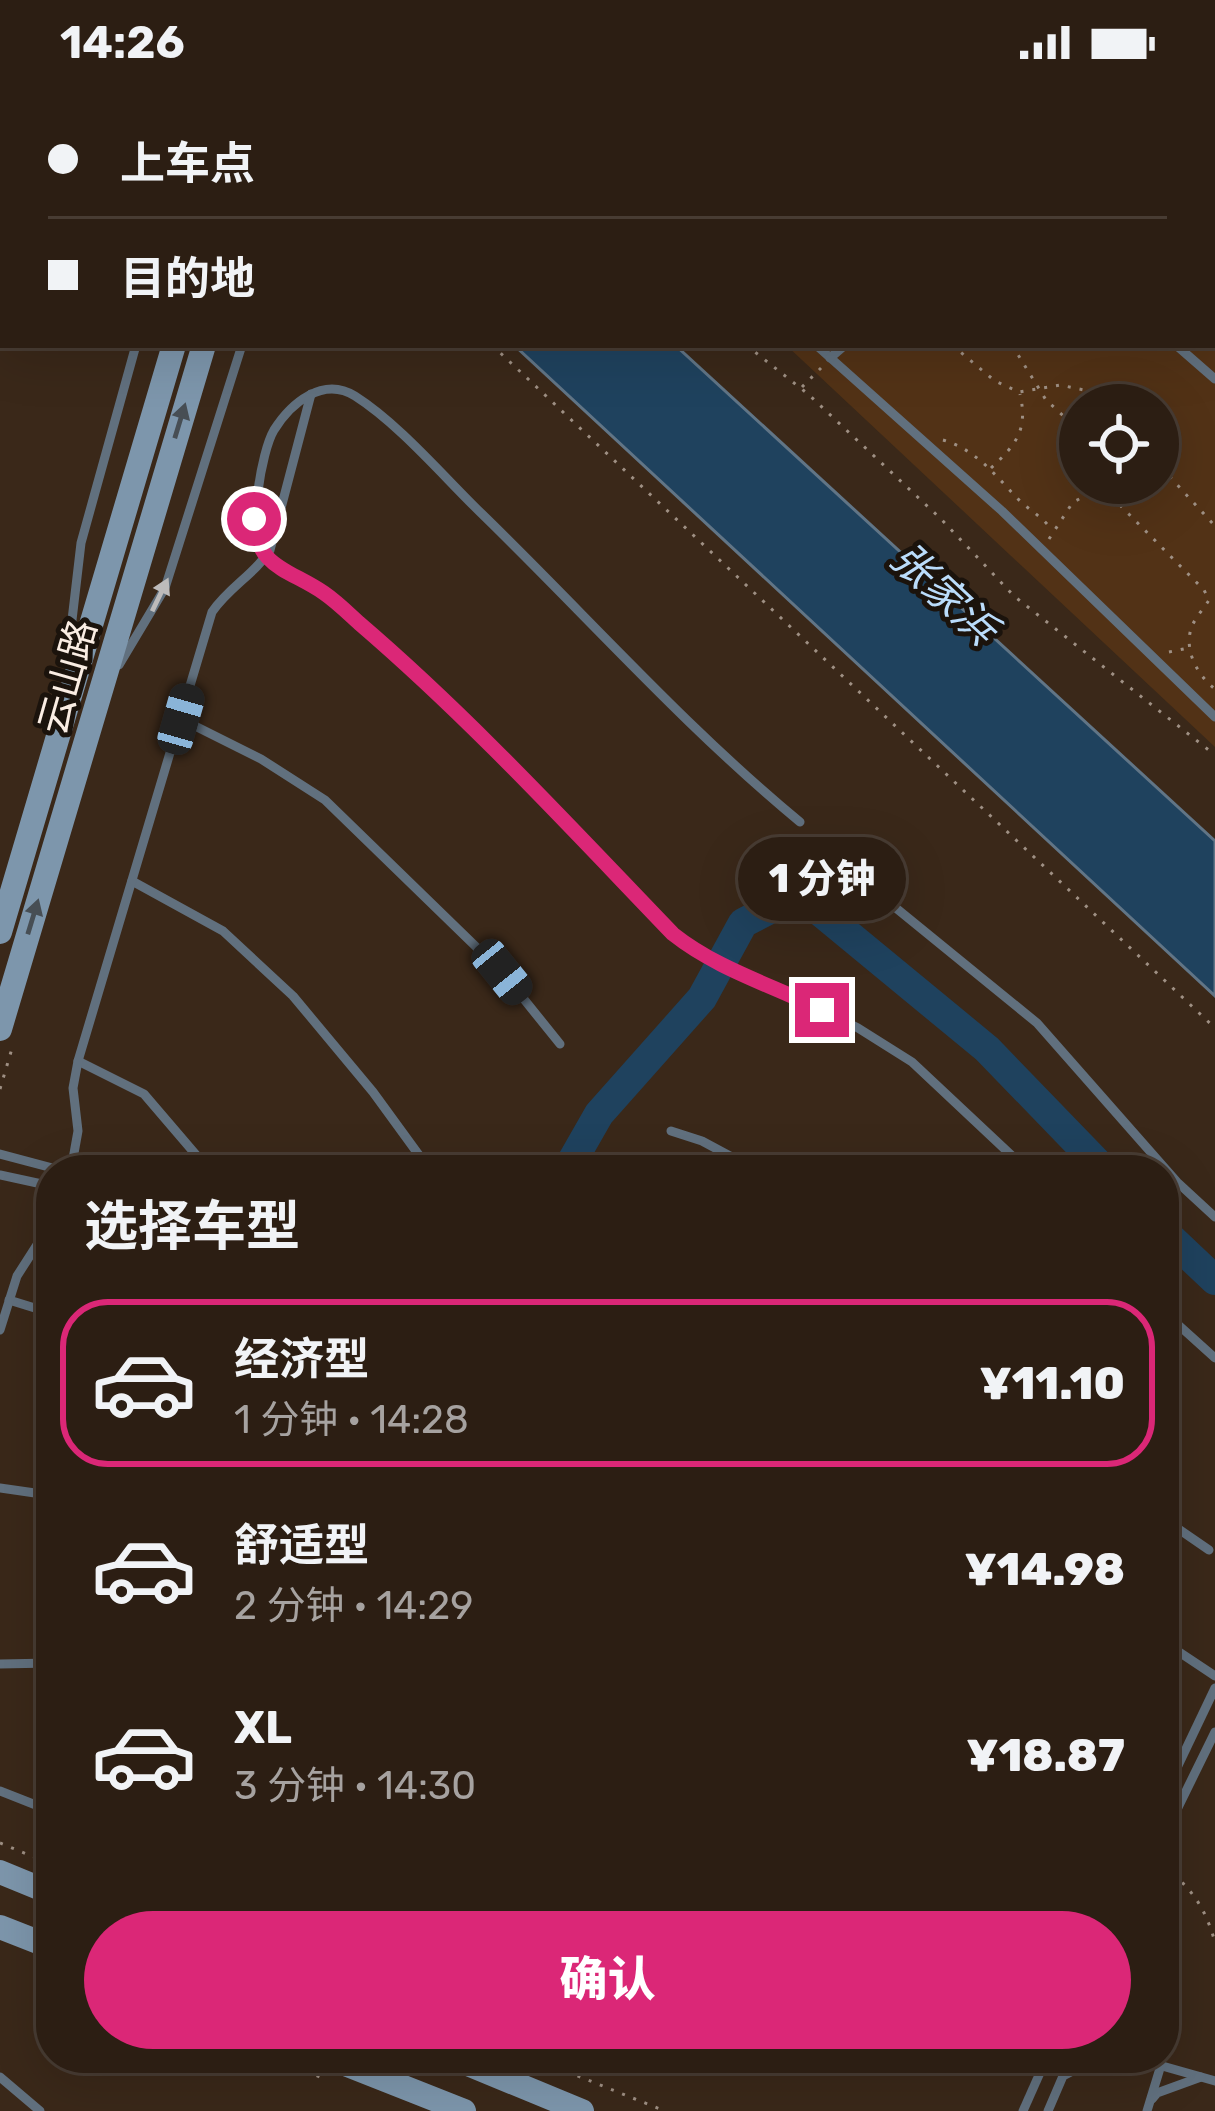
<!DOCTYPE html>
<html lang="zh">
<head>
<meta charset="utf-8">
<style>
  body { margin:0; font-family:Rubik,"Noto Sans SC",sans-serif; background:#34271c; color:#f1f3f6; height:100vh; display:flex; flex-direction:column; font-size:45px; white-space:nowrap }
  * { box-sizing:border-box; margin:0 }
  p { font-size:39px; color:#a6a2a0 }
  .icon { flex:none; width:66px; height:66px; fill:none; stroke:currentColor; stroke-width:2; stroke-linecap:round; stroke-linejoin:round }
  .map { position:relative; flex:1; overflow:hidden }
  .drawer { position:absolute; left:36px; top:1071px; width:1143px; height:918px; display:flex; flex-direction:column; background:#2c1e13; border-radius:48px; box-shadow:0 12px 48px #0002,0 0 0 3px #483c33 }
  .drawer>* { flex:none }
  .guide { position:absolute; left:0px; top:0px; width:1215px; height:264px; box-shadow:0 12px 48px #0002,0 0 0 3px #483c33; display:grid; align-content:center; height:264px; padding:0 48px; background:#2c1e13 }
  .tools { position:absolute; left:1059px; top:300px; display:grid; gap:24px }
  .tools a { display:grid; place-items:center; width:120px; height:120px; border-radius:50%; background:#2c1e13; box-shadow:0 12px 48px #0002,0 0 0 3px #483c33; font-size:60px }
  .end { position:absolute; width:54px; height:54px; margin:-27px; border:15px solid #db2777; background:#fff; box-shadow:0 0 0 6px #fff }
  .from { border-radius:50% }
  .bubble { position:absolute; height:84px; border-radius:42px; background:#2c1e13; box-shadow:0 12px 48px #0002,0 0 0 3px #483c33; font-size:39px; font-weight:800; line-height:84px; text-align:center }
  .car { position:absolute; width:36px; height:72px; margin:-36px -18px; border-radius:15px; box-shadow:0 0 9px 3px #0007; background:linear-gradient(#222 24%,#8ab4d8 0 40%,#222 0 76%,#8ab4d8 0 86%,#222 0) }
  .guide b { display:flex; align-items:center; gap:42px; height:114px; font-size:45px }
  .guide b+b { border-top:3px solid #483c33 }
  .guide i { width:30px; height:30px; background:#f1f3f6 }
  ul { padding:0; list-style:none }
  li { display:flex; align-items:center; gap:36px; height:168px; margin:0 24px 18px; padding:0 24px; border:6px solid transparent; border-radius:48px }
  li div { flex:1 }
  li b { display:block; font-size:45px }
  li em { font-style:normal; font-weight:800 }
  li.active { border-color:#db2777 }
  li>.icon { width:108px; height:108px; stroke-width:1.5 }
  h2 { padding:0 48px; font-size:54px; line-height:144px }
  .cta { display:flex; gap:24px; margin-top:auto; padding:24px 48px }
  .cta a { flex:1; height:138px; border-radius:72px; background:#db2777; color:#fff; font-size:48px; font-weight:800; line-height:138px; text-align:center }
  .status { display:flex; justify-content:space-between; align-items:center; height:84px; padding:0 60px; background:#2c1e13; direction:ltr }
  .status svg { height:33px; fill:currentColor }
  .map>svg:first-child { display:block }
  .green { fill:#523216; fill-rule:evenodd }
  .water { fill:#1f425e; stroke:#617586; stroke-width:3 }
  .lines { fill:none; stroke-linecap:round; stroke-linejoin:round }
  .river { stroke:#1f425e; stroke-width:30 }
  .path { stroke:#9f9084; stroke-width:3; stroke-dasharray:3 9; stroke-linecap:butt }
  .service { stroke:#61707e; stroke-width:9 }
  .minor { stroke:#61707e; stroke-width:16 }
  .secondary { stroke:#7d96ac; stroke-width:24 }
  .oneway { fill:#474e54 }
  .oneway2 { fill:#bdbbbb }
  .route { stroke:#db2777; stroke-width:15 }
  .labels { text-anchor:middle; stroke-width:10; stroke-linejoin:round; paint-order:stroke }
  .street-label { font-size:39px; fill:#faede3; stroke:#1b130c }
  .water-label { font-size:42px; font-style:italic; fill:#badcfb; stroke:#1b130c }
</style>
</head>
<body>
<div class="status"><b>14:26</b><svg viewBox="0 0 49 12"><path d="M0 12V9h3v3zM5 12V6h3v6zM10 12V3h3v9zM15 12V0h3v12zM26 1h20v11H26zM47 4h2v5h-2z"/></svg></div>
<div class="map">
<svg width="1215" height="2027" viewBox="0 0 1215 2027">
  <rect width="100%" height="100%" fill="#3a2819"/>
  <!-- green -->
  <path class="green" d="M508,0h707v663l-429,-402h426v-258h-701zM1080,321h78v78h-78z"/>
  <!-- water -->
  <polygon class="water" points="514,261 675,261 1215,757 1215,912"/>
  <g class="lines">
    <!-- river -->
    <g class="river">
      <polyline points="567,1086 599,1030 702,914 743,839 799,810 987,965 1104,1086"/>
      <polyline points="1164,1148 1215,1196"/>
    </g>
    <!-- path -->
    <g class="path">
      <polyline points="456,0 459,3"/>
      <polyline points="899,0 901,3"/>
      <polyline points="838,3 840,0"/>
      <polyline points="919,3 919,0"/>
      <polyline points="492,261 1215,944"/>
      <polyline points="746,261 808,310 941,435 1014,512 1215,671"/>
      <polyline points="952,261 995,297 1019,308 1060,301 1084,306 1100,321"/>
      <polyline points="1012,261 1046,316 1080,347"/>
      <polyline points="802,303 821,284"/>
      <path d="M943,356c35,10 55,39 79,63 11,9 22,16 30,27"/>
      <path d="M991,384c26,-24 37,-39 29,-74"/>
      <polyline points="1158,389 1170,393 1215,442"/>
      <path d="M1103,404l101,102 5,10c-5,8 -13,17 -17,26 -9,23 5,49 23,63"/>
      <polyline points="1049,455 1073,418 1112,399"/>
      <polyline points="1169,568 1188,564"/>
      <polyline points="0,1005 13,961"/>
      <polyline points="0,1759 51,1780"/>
      <path d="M1164,1783c29,22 41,41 51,75"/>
      <polyline points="272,1974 320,1993"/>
      <polyline points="533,1974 665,2027"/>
    </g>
    <!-- service -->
    <g class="service">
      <polyline points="622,0 626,3"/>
      <polyline points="1032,0 1032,3"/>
      <polyline points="1140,0 1140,3"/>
      <polyline points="672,3 675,0"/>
      <polyline points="969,3 969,0"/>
      <polyline points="1212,199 1215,205"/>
      <polyline points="816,261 1002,427 1215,633"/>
      <polyline points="1176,261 1215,295"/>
      <polyline points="830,274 845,261"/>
      <polyline points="72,572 72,536 81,459 136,261"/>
      <polyline points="119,581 165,504 242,261"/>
      <polyline points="181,635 261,675 325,716 502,888 560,960"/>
      <path d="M800,738c-114,-94 -213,-206 -319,-309 -38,-37 -82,-89 -126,-117 -32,-20 -64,7 -81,34 -13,22 -26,102 -12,123 13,19 42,27 61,39 24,16 47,39 69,59 99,89 189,187 281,284l18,14 38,20 57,23 72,36 54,34 115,108"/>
      <polyline points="132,797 223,847 293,912 373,1008 424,1078"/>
      <polyline points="891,820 1037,939 1177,1098 1215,1133"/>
      <polyline points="78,977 144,1010 209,1086"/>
      <polyline points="671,1047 702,1057 756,1086"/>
      <polyline points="0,1070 60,1086"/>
      <path d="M71,1086l7,-39 -5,-43 5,-27 134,-449c17,-25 43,-38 58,-62l41,-156"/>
      <polyline points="0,1091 51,1102"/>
      <polyline points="9,1216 51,1229"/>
      <polyline points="1164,1228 1215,1274"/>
      <polyline points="0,1246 17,1192 51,1139"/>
      <polyline points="0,1404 35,1409 51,1409"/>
      <polyline points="1164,1435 1209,1466"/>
      <polyline points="1164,1558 1215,1592"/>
      <polyline points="0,1580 51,1579"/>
      <polyline points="0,1707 51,1727"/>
      <polyline points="1164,1711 1215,1604"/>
      <polyline points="1164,1752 1215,1648"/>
      <polyline points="1134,1974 1215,1997"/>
      <polyline points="0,1993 40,2027"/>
      <polyline points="1152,2015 1157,2009 1201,1993"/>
      <polyline points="1023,2027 1043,1982"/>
      <polyline points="1048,2027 1063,1992 1084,1981 1087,1974"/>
      <polyline points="1147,2027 1161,1981"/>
    </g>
    <!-- minor -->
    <g class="minor">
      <polyline points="207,0 211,3"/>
      <polyline points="421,3 424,0"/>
    </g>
    <!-- secondary -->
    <g class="secondary">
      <polyline points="268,3 269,0"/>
      <polyline points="301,3 302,0"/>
      <polyline points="0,848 174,261"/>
      <polyline points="0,945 204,261"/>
      <polyline points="0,1788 51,1809"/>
      <polyline points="0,1843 51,1863"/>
      <polyline points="330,1974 464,2027"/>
      <polyline points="453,1974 582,2027"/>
    </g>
  </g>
  <!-- one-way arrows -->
  <defs><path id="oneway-solid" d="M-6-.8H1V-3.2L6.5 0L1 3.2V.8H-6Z" transform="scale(3)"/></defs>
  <g class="oneway">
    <use href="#oneway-solid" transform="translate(180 337) rotate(-73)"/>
    <use href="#oneway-solid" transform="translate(33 833) rotate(-73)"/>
  </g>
  <use class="oneway2" href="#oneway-solid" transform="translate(160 511) rotate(-64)"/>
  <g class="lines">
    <!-- route -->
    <path class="route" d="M254,435c2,49 35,50 70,74 13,9 24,20 35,30 112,96 212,205 314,311 44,35 99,51 149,76"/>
  </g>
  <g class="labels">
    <!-- street labels -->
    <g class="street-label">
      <text transform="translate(67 593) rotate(-74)" y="14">云山路</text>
    </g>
    <!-- water labels -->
    <g class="water-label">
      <text transform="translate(944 509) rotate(43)" y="15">张家浜</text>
    </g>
  </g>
</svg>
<div class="tools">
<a><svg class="icon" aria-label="locate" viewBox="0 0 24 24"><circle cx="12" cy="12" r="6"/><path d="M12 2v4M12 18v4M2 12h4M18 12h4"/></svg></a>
</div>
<i class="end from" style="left:254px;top:435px"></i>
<i class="end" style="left:822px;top:926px"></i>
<div class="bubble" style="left:738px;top:753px;width:168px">1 分钟</div>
<i class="car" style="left:181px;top:635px;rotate:16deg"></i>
<i class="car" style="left:502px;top:888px;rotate:141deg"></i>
<div class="guide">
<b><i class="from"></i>上车点</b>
<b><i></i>目的地</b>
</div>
<section class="drawer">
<h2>选择车型</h2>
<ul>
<li class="active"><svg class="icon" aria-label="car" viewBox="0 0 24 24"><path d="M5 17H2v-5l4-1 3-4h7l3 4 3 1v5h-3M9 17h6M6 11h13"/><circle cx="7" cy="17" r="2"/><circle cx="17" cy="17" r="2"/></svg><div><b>经济型</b><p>1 分钟 · 14:28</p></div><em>¥11.10</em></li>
<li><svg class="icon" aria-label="car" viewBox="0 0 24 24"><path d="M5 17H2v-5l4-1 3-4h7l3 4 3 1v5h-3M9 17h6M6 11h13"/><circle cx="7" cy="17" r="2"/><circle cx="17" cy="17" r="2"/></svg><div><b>舒适型</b><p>2 分钟 · 14:29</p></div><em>¥14.98</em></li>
<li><svg class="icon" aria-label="car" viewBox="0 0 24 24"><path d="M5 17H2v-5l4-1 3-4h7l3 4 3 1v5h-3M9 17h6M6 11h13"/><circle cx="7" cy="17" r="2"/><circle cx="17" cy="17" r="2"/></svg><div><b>XL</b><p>3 分钟 · 14:30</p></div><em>¥18.87</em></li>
</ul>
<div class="cta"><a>确认</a></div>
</section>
</div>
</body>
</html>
